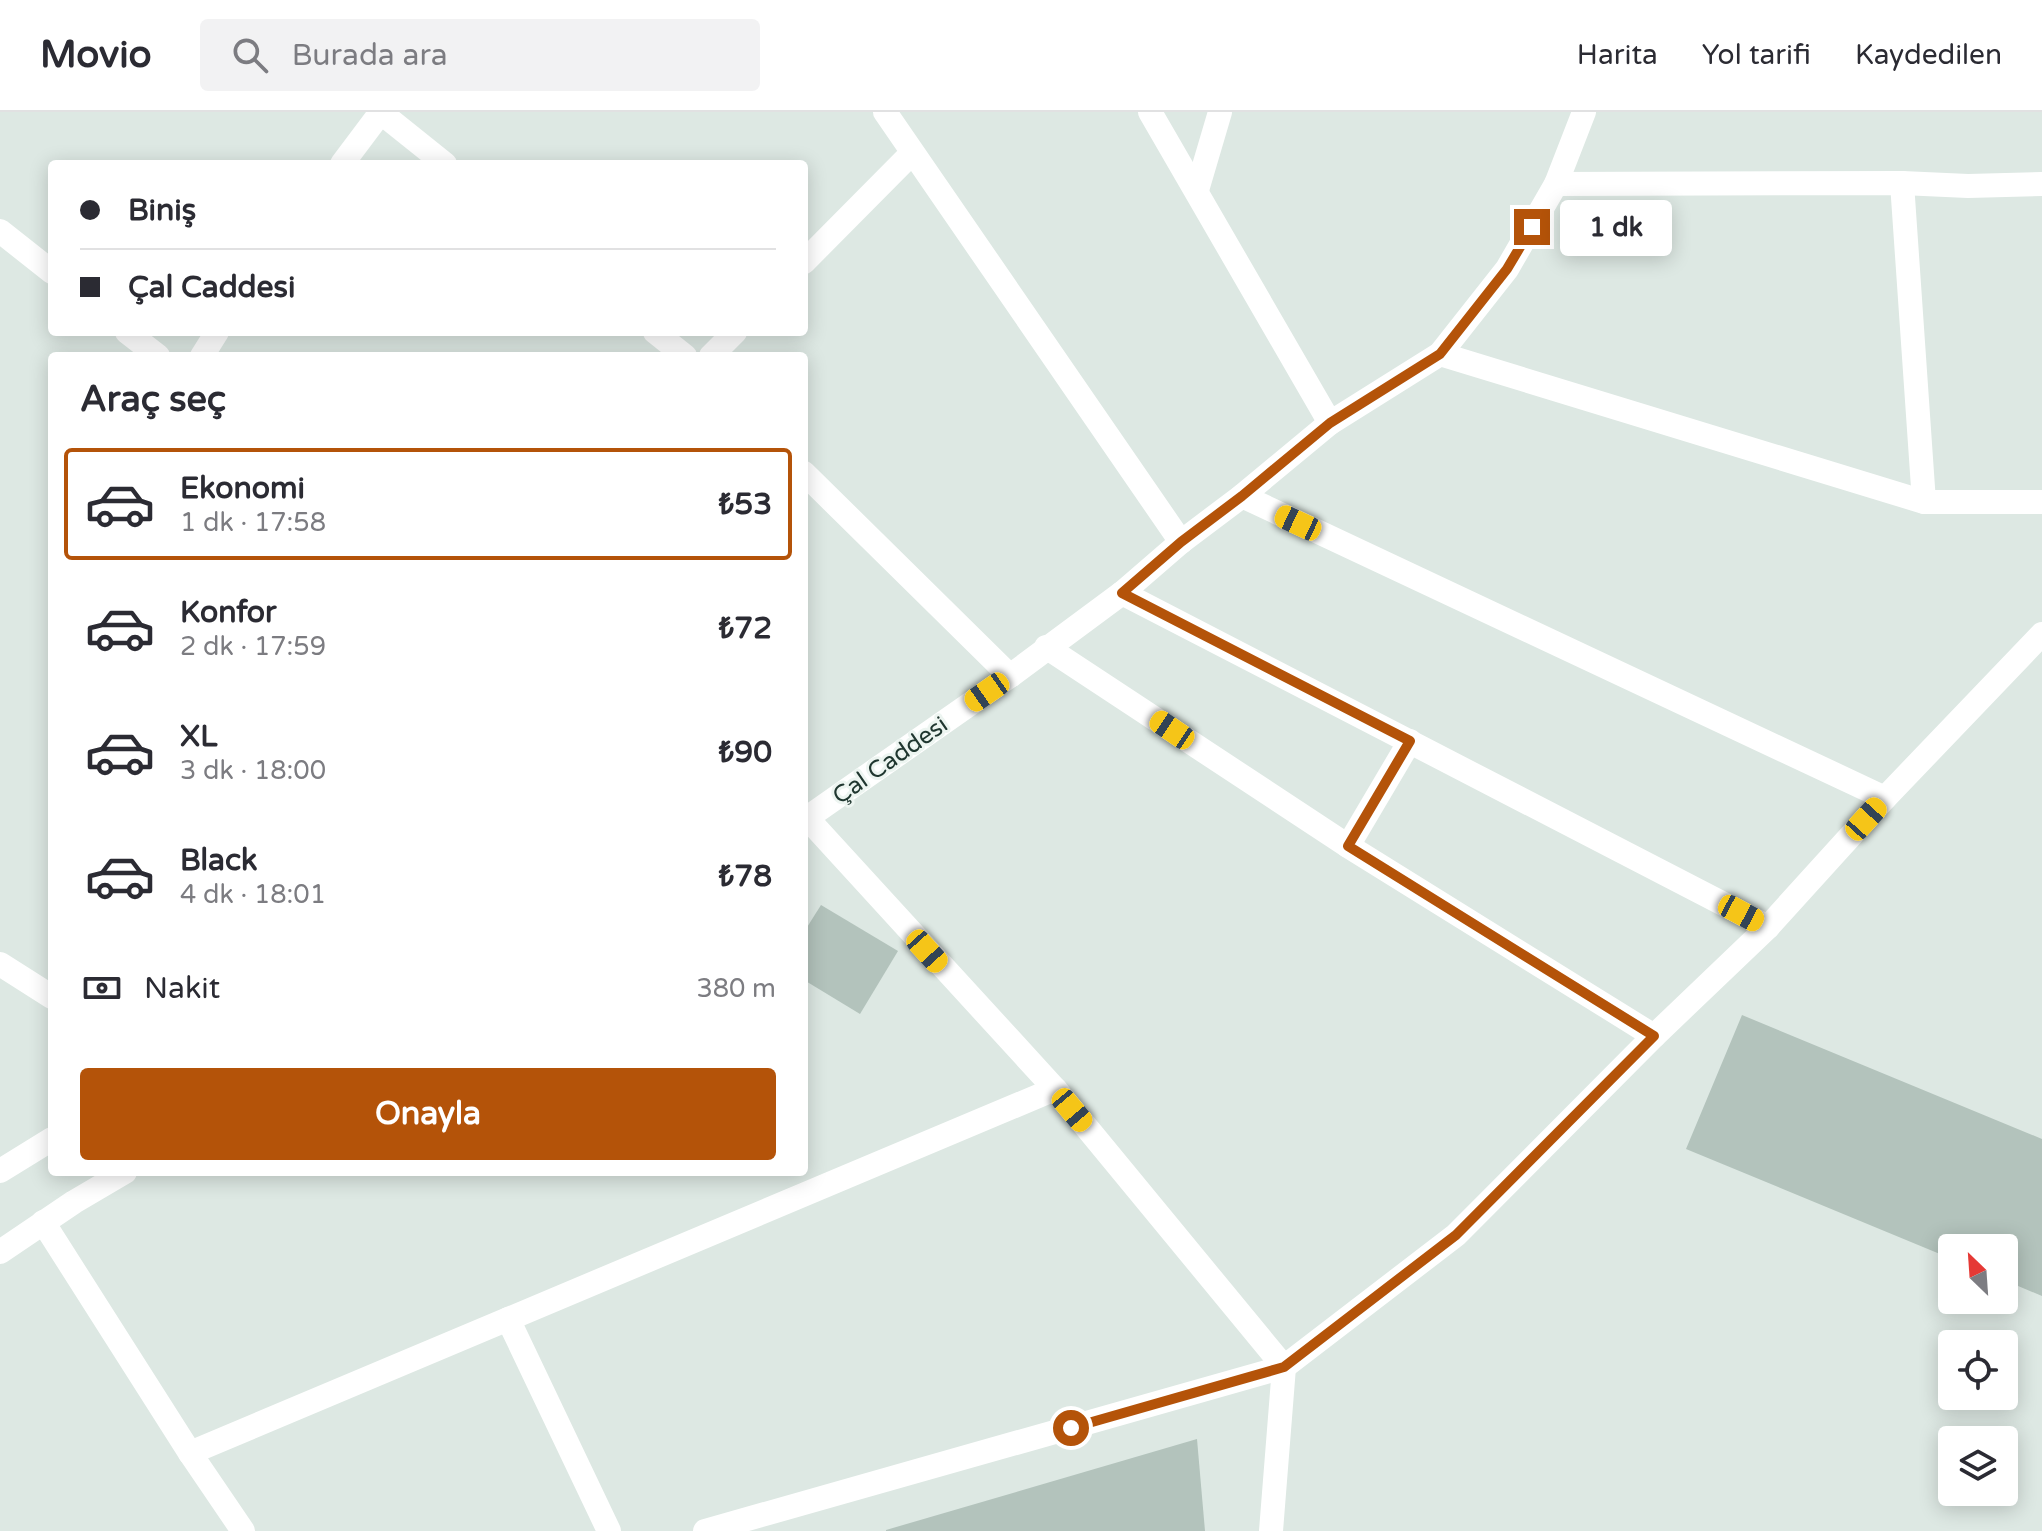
<!DOCTYPE html>
<html lang="tr">
<head>
<meta charset="utf-8">
<style>
  body { margin:0; font-family:"Varela Round",sans-serif; background:#f2f2f3; color:#2b2b33; height:100vh; display:flex; flex-direction:column; font-size:30px; white-space:nowrap }
  * { box-sizing:border-box; margin:0 }
  p { font-size:26px; color:#7c7c81 }
  .icon { flex:none; width:44px; height:44px; fill:none; stroke:currentColor; stroke-width:2; stroke-linecap:round; stroke-linejoin:round }
  .map { position:relative; flex:1; overflow:hidden }
  .panel { position:absolute; left:48px; top:240px; width:760px; height:824px; display:flex; flex-direction:column; background:#fff; border-radius:8px; box-shadow:0 4px 20px #0003 }
  .panel>* { flex:none }
  .hud { position:absolute; left:48px; top:48px; width:760px; height:176px; border-radius:8px; box-shadow:0 4px 20px #0003; display:grid; align-content:center; height:176px; padding:0 32px; background:#fff }
  .needle { width:52px; rotate:335deg }
  .buttons { position:absolute; left:1938px; top:1122px; display:grid; gap:16px }
  .buttons a { display:grid; place-items:center; width:80px; height:80px; border-radius:8px; background:#fff; box-shadow:0 4px 20px #0003; font-size:40px }
  .end { position:absolute; width:36px; height:36px; margin:-18px; border:10px solid #b45309; background:#fff; box-shadow:0 0 0 4px #fff }
  .from { border-radius:50% }
  .bubble { position:absolute; height:56px; border-radius:8px; background:#fff; box-shadow:0 4px 20px #0003; font-size:26px; font-weight:700; line-height:56px; text-align:center }
  .car { position:absolute; width:24px; height:48px; margin:-24px -12px; border-radius:10px; box-shadow:0 0 6px 2px #0007; background:linear-gradient(#f5c518 24%,#345 0 40%,#f5c518 0 76%,#345 0 86%,#f5c518 0) }
  .hud b { display:flex; align-items:center; gap:28px; height:76px; font-size:30px }
  .hud b+b { border-top:2px solid #e1e1e2 }
  .hud i { width:20px; height:20px; background:#2b2b33 }
  ul { padding:0; list-style:none }
  li { display:flex; align-items:center; gap:24px; height:112px; margin:0 16px 12px; padding:0 16px; border:4px solid transparent; border-radius:8px }
  li div { flex:1 }
  li b { display:block; font-size:30px }
  li em { font-style:normal; font-weight:700 }
  li.active { border-color:#b45309 }
  li>.icon { width:72px; height:72px; stroke-width:1.5 }
  h2 { padding:0 32px; font-size:36px; line-height:96px }
  .pay { display:flex; align-items:center; gap:20px; height:88px; padding:0 32px; font-size:30px }
  .pay p { margin-inline-start:auto }
  .primary-button { display:flex; gap:16px; margin-top:auto; padding:16px 32px }
  .primary-button a { flex:1; height:92px; border-radius:8px; background:#b45309; color:#fff; font-size:32px; font-weight:700; line-height:92px; text-align:center }
  header { display:flex; align-items:center; gap:48px; box-sizing:border-box; height:112px; padding:0 40px; background:#fff; border-bottom:2px solid #e1e1e2 }
  header strong { font-size:38px }
  nav { display:flex; gap:44px; margin-inline-start:auto; font-size:28px }
  .search { width:560px; height:72px; background:#f2f2f3; display:flex; align-items:center; gap:20px; box-sizing:border-box; padding:0 28px; border-radius:8px; color:#7c7c81; font-size:30px }
  .map>svg:first-child { display:block }
  .building { fill:#b3c3bc }
  .lines { fill:none; stroke-linecap:round; stroke-linejoin:round }
  .minor { stroke:#fff; stroke-width:24 }
  .tertiary { stroke:#fff; stroke-width:24 }
  .route { stroke:#b45309; stroke-width:10 }
  .labels { text-anchor:middle; stroke-width:6; stroke-linejoin:round; paint-order:stroke }
  .street-label { font-size:24px; fill:#203730; stroke:#edf5f1 }
</style>
</head>
<body>
<header>
<strong>Movio</strong>
<div class="search"><svg class="icon" aria-label="search" viewBox="0 0 24 24"><circle cx="10" cy="10" r="6"/><path d="M15 15l6 6"/></svg>Burada ara</div>
<nav><a>Harita</a><a>Yol tarifi</a><a>Kaydedilen</a></nav>
</header>
<div class="map">
<svg width="2042" height="1419" viewBox="0 0 2042 1419">
  <rect width="100%" height="100%" fill="#dde8e3"/>
  <!-- building -->
  <g class="building">
    <polygon points="821,793 898,839 860,902 804,868 804,820"/>
    <polygon points="1742,903 2042,1027 2042,1184 2004,1168 2004,1136 1952,1136 1952,1147 1686,1037"/>
    <polygon points="1197,1327 1205,1419 886,1419 886,1418"/>
  </g>
  <g class="lines">
    <!-- minor -->
    <g class="minor">
      <polyline points="380,0 445,52"/>
      <polyline points="885,0 1181,430"/>
      <polyline points="1150,0 1330,311"/>
      <polyline points="342,52 381,0"/>
      <polyline points="1902,71 1924,390"/>
      <polyline points="1556,72 1902,71 1968,74 2042,72"/>
      <polyline points="1197,78 1220,0"/>
      <polyline points="804,150 912,41"/>
      <polyline points="655,220 685,244"/>
      <polyline points="1440,242 1924,390 2042,390"/>
      <polyline points="202,244 217,220"/>
      <polyline points="711,244 735,220"/>
      <polyline points="804,361 1010,564"/>
      <polyline points="1242,384 1885,686"/>
      <polyline points="1122,481 1768,815"/>
      <polyline points="1046,535 1348,734 1654,924"/>
      <polyline points="807,706 1055,977 1284,1255 1271,1419"/>
      <polyline points="1348,734 1410,629"/>
      <polyline points="0,852 52,885"/>
      <polyline points="43,1110 190,1341 243,1419"/>
      <polyline points="508,1207 609,1419"/>
      <polyline points="190,1341 1055,977"/>
      <polyline points="705,1419 1284,1255 1456,1123 1654,924 1768,815 1885,686 2042,522"/>
    </g>
    <!-- tertiary -->
    <g class="tertiary">
      <polyline points="0,119 52,160"/>
      <polyline points="127,220 158,244"/>
      <polyline points="804,708 1010,564 1122,481 1181,430 1242,384 1330,311 1440,242 1507,157 1556,72 1584,0"/>
      <polyline points="0,1059 52,1027"/>
      <polyline points="0,1140 74,1090 125,1060"/>
    </g>
  </g>
  <g class="lines">
    <!-- route -->
    <polyline class="route" points="1071,1316 1284,1255 1456,1123 1654,924 1348,734 1410,629 1122,481 1181,430 1242,384 1330,311 1440,242 1507,157 1532,115"/>
  </g>
  <g class="labels">
    <!-- street labels -->
    <g class="street-label">
      <text transform="translate(890 648) rotate(-35)" y="8">Çal Caddesi</text>
    </g>
  </g>
</svg>
<div class="buttons">
<a><svg class="needle" viewBox="-14 -14 28 28"><path d="M0-13l5 13h-10z" fill="#e53935"/><path d="M0 13l5-13h-10z" fill="#7c7c81"/></svg></a>
<a><svg class="icon" aria-label="locate" viewBox="0 0 24 24"><circle cx="12" cy="12" r="6"/><path d="M12 2v4M12 18v4M2 12h4M18 12h4"/></svg></a>
<a><svg class="icon" aria-label="layers" viewBox="0 0 24 24"><path d="M12 4l9 5-9 5-9-5zM3 14l9 5 9-5"/></svg></a>
</div>
<i class="end from" style="left:1071px;top:1316px"></i>
<i class="end" style="left:1532px;top:115px"></i>
<div class="bubble" style="left:1560px;top:88px;width:112px">1 dk</div>
<i class="car" style="left:1298px;top:411px;rotate:295deg"></i>
<i class="car" style="left:987px;top:580px;rotate:235deg"></i>
<i class="car" style="left:1172px;top:618px;rotate:304deg"></i>
<i class="car" style="left:1866px;top:707px;rotate:42deg"></i>
<i class="car" style="left:1741px;top:801px;rotate:118deg"></i>
<i class="car" style="left:927px;top:839px;rotate:138deg"></i>
<i class="car" style="left:1072px;top:998px;rotate:140deg"></i>
<div class="hud">
<b><i class="from"></i>Biniş</b>
<b><i></i>Çal Caddesi</b>
</div>
<section class="panel">
<h2>Araç seç</h2>
<ul>
<li class="active"><svg class="icon" aria-label="car" viewBox="0 0 24 24"><path d="M5 17H2v-5l4-1 3-4h7l3 4 3 1v5h-3M9 17h6M6 11h13"/><circle cx="7" cy="17" r="2"/><circle cx="17" cy="17" r="2"/></svg><div><b>Ekonomi</b><p>1 dk · 17:58</p></div><em>₺53</em></li>
<li><svg class="icon" aria-label="car" viewBox="0 0 24 24"><path d="M5 17H2v-5l4-1 3-4h7l3 4 3 1v5h-3M9 17h6M6 11h13"/><circle cx="7" cy="17" r="2"/><circle cx="17" cy="17" r="2"/></svg><div><b>Konfor</b><p>2 dk · 17:59</p></div><em>₺72</em></li>
<li><svg class="icon" aria-label="car" viewBox="0 0 24 24"><path d="M5 17H2v-5l4-1 3-4h7l3 4 3 1v5h-3M9 17h6M6 11h13"/><circle cx="7" cy="17" r="2"/><circle cx="17" cy="17" r="2"/></svg><div><b>XL</b><p>3 dk · 18:00</p></div><em>₺90</em></li>
<li><svg class="icon" aria-label="car" viewBox="0 0 24 24"><path d="M5 17H2v-5l4-1 3-4h7l3 4 3 1v5h-3M9 17h6M6 11h13"/><circle cx="7" cy="17" r="2"/><circle cx="17" cy="17" r="2"/></svg><div><b>Black</b><p>4 dk · 18:01</p></div><em>₺78</em></li>
</ul>
<div class="pay"><svg class="icon" aria-label="cash" viewBox="0 0 24 24"><path d="M3 7h18v10H3z"/><circle cx="12" cy="12" r="2"/></svg>Nakit<p>380 m</p></div>
<div class="primary-button"><a>Onayla</a></div>
</section>
</div>
</body>
</html>
